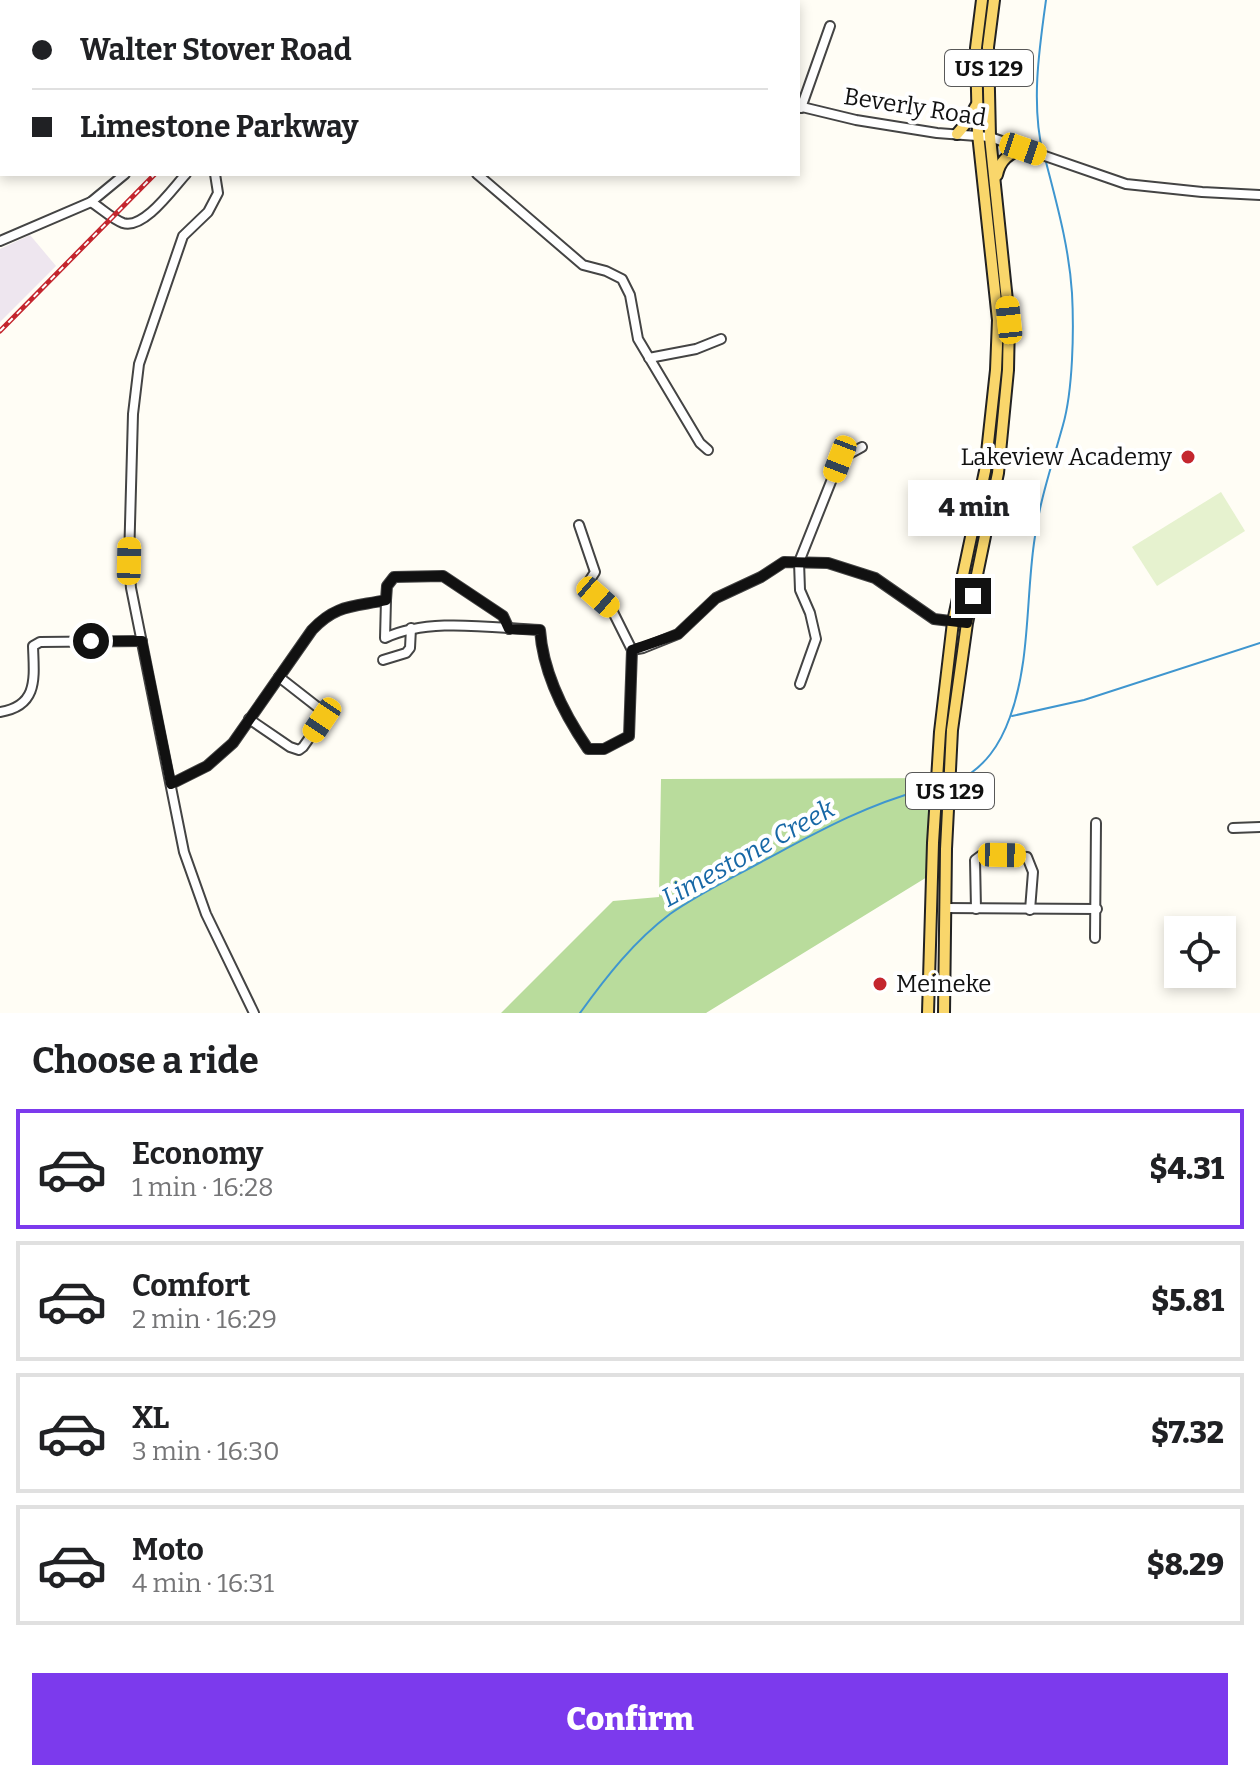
<!DOCTYPE html>
<html lang="en">
<head>
<meta charset="utf-8">
<style>
  body { margin:0; font-family:Bitter,serif; background:#f2f2f2; color:#202124; height:100vh; display:flex; flex-direction:column; font-size:30px; white-space:nowrap }
  * { box-sizing:border-box; margin:0 }
  p { font-size:26px; color:#757577 }
  .icon { flex:none; width:44px; height:44px; fill:none; stroke:currentColor; stroke-width:2; stroke-linecap:round; stroke-linejoin:round }
  .map { position:relative; height:1013px; overflow:hidden }
  .side { display:flex; flex-direction:column; background:#fff; flex:1 }
  .side>* { flex:none }
  .guide { position:absolute; left:0px; top:0px; width:800px; height:176px; box-shadow:0 4px 12px #0003; display:grid; align-content:center; height:176px; padding:0 32px; background:#fff }
  .controls { position:absolute; left:1164px; top:916px; display:grid; gap:16px }
  .controls a { display:grid; place-items:center; width:72px; height:72px; border-radius:0px; background:#fff; box-shadow:0 4px 12px #0003; font-size:40px }
  .end { position:absolute; width:36px; height:36px; margin:-18px; border:10px solid #111; background:#fff; box-shadow:0 0 0 4px #fff }
  .from { border-radius:50% }
  .bubble { position:absolute; height:56px; border-radius:0px; background:#fff; box-shadow:0 4px 12px #0003; font-size:26px; font-weight:800; line-height:56px; text-align:center }
  .car { position:absolute; width:24px; height:48px; margin:-24px -12px; border-radius:10px; box-shadow:0 0 6px 2px #0007; background:linear-gradient(#f5c518 24%,#345 0 40%,#f5c518 0 76%,#345 0 86%,#f5c518 0) }
  .guide b { display:flex; align-items:center; gap:28px; height:76px; font-size:30px }
  .guide b+b { border-top:2px solid #e0e0e0 }
  .guide i { width:20px; height:20px; background:#202124 }
  ul { padding:0; list-style:none }
  li { display:flex; align-items:center; gap:24px; height:120px; margin:0 16px 12px; padding:0 16px; border:4px solid #e0e0e0; border-radius:0px }
  li div { flex:1 }
  li b { display:block; font-size:30px }
  li em { font-style:normal; font-weight:800 }
  li.selected { border-color:#7c3aed }
  li>.icon { width:72px; height:72px; stroke-width:1.5 }
  h2 { padding:0 32px; font-size:36px; line-height:96px }
  .cta { display:flex; gap:16px; margin-top:auto; padding:16px 32px }
  .cta a { flex:1; height:92px; border-radius:0px; background:#7c3aed; color:#fff; font-size:32px; font-weight:800; line-height:92px; text-align:center }
  .map>svg:first-child { display:block }
  .industrial { fill:#eee6ef }
  .forest { fill:#b9dc9c }
  .pitch { fill:#e6f2cf }
  .lines { fill:none; stroke-linecap:round; stroke-linejoin:round }
  .stream { stroke:#3f96cf; stroke-width:2 }
  .minor-casing { stroke:#444; stroke-width:12 }
  .major-casing { stroke:#222; stroke-width:14 }
  .minor { stroke:#fff; stroke-width:8 }
  .major { stroke:#f9d66b; stroke-width:10 }
  .rail-casing { stroke:#c4262e; stroke-width:5 }
  .rail { stroke:#fff; stroke-width:2; stroke-dasharray:6; stroke-linecap:butt }
  .route { stroke:#111; stroke-width:10 }
  .poi-dot { fill:#c4262e; stroke:#fff; stroke-width:3 }
  .labels { text-anchor:middle; stroke-width:8; stroke-linejoin:round; paint-order:stroke }
  .shield { fill:#fff; stroke:#585858; stroke-width:2 }
  .shield-label { font-size:22px; font-weight:bold; fill:#111 }
  .street-label { font-size:24px; fill:#111; stroke:#fff }
  .poi-label { font-size:24px; fill:#111; stroke:#fff; text-anchor:end }
  .water-label { font-size:26px; font-style:italic; fill:#1768a6; stroke:#fff }
</style>
</head>
<body>
<div class="map">
<svg width="1260" height="1013" viewBox="0 0 1260 1013">
  <rect width="100%" height="100%" fill="#fffdf5"/>
  <!-- industrial -->
  <polygon class="industrial" points="30,235 56,266 0,322 0,249"/>
  <!-- forest -->
  <polygon class="forest" points="946,778 945,866 706,1013 501,1013 613,901 659,897 661,779"/>
  <!-- pitch -->
  <polygon class="pitch" points="1221,492 1245,531 1157,586 1132,547"/>
  <g class="lines">
    <!-- stream -->
    <g class="stream">
      <polyline points="19,0 20,2"/>
      <path d="M1043,154c-12,-50 -4,-104 3,-154"/>
      <polyline points="1012,716 1084,700 1260,643"/>
      <path d="M958,781c27,-14 42,-36 52,-64 20,-55 16,-117 24,-174 5,-41 18,-78 29,-118 10,-35 11,-95 9,-132 -3,-46 -15,-88 -26,-131"/>
      <path d="M580,1013c26,-36 54,-72 90,-99 28,-20 60,-35 91,-52 53,-28 102,-56 161,-72"/>
    </g>
    <defs>
      <g id="minor">
        <polyline points="525,0 528,2"/>
        <polyline points="265,2 266,0"/>
        <polyline points="324,2 325,0"/>
        <polyline points="687,2 687,0"/>
        <polyline points="798,106 856,120 937,133 990,137 1126,184 1202,192 1260,195"/>
        <polyline points="801,108 830,26"/>
        <polyline points="215,174 218,193 208,212 183,236 139,364 133,414 129,561 131,588 184,852 206,914 254,1013"/>
        <polyline points="477,174 583,265 606,271 622,279 630,295 638,339 700,443 708,450"/>
        <path d="M91,202c10,6 21,17 32,21 21,7 50,-35 63,-49"/>
        <polyline points="0,241 91,202 125,174"/>
        <polyline points="649,358 696,349 721,339"/>
        <polyline points="386,600 387,586 394,577 443,576 503,616 509,629"/>
        <polyline points="632,650 643,648 678,634 716,598 761,577 784,562 828,563 875,578 934,619 967,623"/>
        <polyline points="383,660 406,653 410,648 411,628"/>
        <polyline points="800,684 816,639 810,613 800,590 799,562 840,459 862,447"/>
        <path d="M0,712c39,-6 34,-35 33,-66l7,-4 102,-1"/>
        <polyline points="249,719 290,747 299,750 303,747 322,720 320,709 279,677"/>
        <path d="M171,784l36,-18 26,-23 79,-113c24,-26 42,-23 74,-30l-1,38c44,-21 107,-10 155,-8 3,42 24,84 48,119h16l25,-13 3,-86 -21,-42 -25,-22 9,-14 -16,-47"/>
        <polyline points="1233,828 1260,827"/>
        <polyline points="945,908 1097,909"/>
        <polyline points="976,909 975,860 983,854 1027,857 1033,872 1030,910"/>
        <polyline points="1095,938 1096,823"/>
      </g>
      <g id="major">
        <polyline points="957,134 967,122 976,106"/>
        <path d="M997,175c3,-15 12,-22 26,-26"/>
        <polyline points="928,1013 933,843 940,732 953,622 985,471 996,370 998,320 978,134 976,48 982,0"/>
        <polyline points="944,1013 946,849 952,730 967,623 998,473 1008,370 1009,320 990,137 988,47 994,0"/>
      </g>
    </defs>
    <!-- minor casing -->
    <use href="#minor" class="minor-casing"/>
    <!-- major casing -->
    <use href="#major" class="major-casing"/>
    <!-- minor -->
    <use href="#minor" class="minor"/>
    <!-- major -->
    <use href="#major" class="major"/>
    <defs>
      <g id="rail">
        <polyline points="289,2 291,0"/>
        <polyline points="0,331 155,174"/>
      </g>
    </defs>
    <!-- rail casing -->
    <use href="#rail" class="rail-casing"/>
    <!-- rail -->
    <use href="#rail" class="rail"/>
  </g>
  <g class="lines">
    <!-- route -->
    <path class="route" d="M91,641h51l29,143 36,-18 26,-23 79,-113c24,-26 42,-23 74,-30l1,-14 7,-9 49,-1 60,40 6,13 31,1c3,42 24,84 48,119h16l25,-13 3,-86 46,-16 38,-36 45,-21 23,-15 44,1 47,15 59,41 33,4 6,-27"/>
  </g>
  <!-- markers -->
  <g class="poi-dot">
    <circle cx="1188" cy="457" r="8"/>
    <circle cx="880" cy="984" r="8"/>
  </g>
  <g class="labels">
    <!-- shield labels -->
    <g class="shield">
      <rect x="945" y="50" width="88" height="36" rx="6"/>
      <rect x="906" y="773" width="88" height="36" rx="6"/>
    </g>
    <g class="shield-label">
      <text x="989" y="76">US 129</text>
      <text x="950" y="799">US 129</text>
    </g>
    <!-- street labels -->
    <g class="street-label">
      <text transform="translate(915 107) rotate(9)" y="8">Beverly Road</text>
    </g>
    <!-- poi labels -->
    <g class="poi-label">
      <text x="1172" y="465">Lakeview Academy</text>
      <text x="896" y="992" text-anchor="start">Meineke</text>
    </g>
    <!-- water labels -->
    <g class="water-label">
      <text transform="translate(748 853) rotate(-29)" y="9">Limestone Creek</text>
    </g>
  </g>
</svg>
<div class="controls">
<a><svg class="icon" aria-label="locate" viewBox="0 0 24 24"><circle cx="12" cy="12" r="6"/><path d="M12 2v4M12 18v4M2 12h4M18 12h4"/></svg></a>
</div>
<i class="end from" style="left:91px;top:641px"></i>
<i class="end" style="left:973px;top:596px"></i>
<div class="bubble" style="left:908px;top:480px;width:132px">4 min</div>
<i class="car" style="left:1023px;top:149px;rotate:109deg"></i>
<i class="car" style="left:1009px;top:320px;rotate:354deg"></i>
<i class="car" style="left:840px;top:459px;rotate:201deg"></i>
<i class="car" style="left:129px;top:561px;rotate:1deg"></i>
<i class="car" style="left:598px;top:597px;rotate:131deg"></i>
<i class="car" style="left:322px;top:720px;rotate:214deg"></i>
<i class="car" style="left:1002px;top:855px;rotate:91deg"></i>
<div class="guide">
<b><i class="from"></i>Walter Stover Road</b>
<b><i></i>Limestone Parkway</b>
</div>
</div>
<section class="side">
<h2>Choose a ride</h2>
<ul>
<li class="selected"><svg class="icon" aria-label="car" viewBox="0 0 24 24"><path d="M5 17H2v-5l4-1 3-4h7l3 4 3 1v5h-3M9 17h6M6 11h13"/><circle cx="7" cy="17" r="2"/><circle cx="17" cy="17" r="2"/></svg><div><b>Economy</b><p>1 min · 16:28</p></div><em>$4.31</em></li>
<li><svg class="icon" aria-label="car" viewBox="0 0 24 24"><path d="M5 17H2v-5l4-1 3-4h7l3 4 3 1v5h-3M9 17h6M6 11h13"/><circle cx="7" cy="17" r="2"/><circle cx="17" cy="17" r="2"/></svg><div><b>Comfort</b><p>2 min · 16:29</p></div><em>$5.81</em></li>
<li><svg class="icon" aria-label="car" viewBox="0 0 24 24"><path d="M5 17H2v-5l4-1 3-4h7l3 4 3 1v5h-3M9 17h6M6 11h13"/><circle cx="7" cy="17" r="2"/><circle cx="17" cy="17" r="2"/></svg><div><b>XL</b><p>3 min · 16:30</p></div><em>$7.32</em></li>
<li><svg class="icon" aria-label="car" viewBox="0 0 24 24"><path d="M5 17H2v-5l4-1 3-4h7l3 4 3 1v5h-3M9 17h6M6 11h13"/><circle cx="7" cy="17" r="2"/><circle cx="17" cy="17" r="2"/></svg><div><b>Moto</b><p>4 min · 16:31</p></div><em>$8.29</em></li>
</ul>
<div class="cta"><a>Confirm</a></div>
</section>
</body>
</html>
